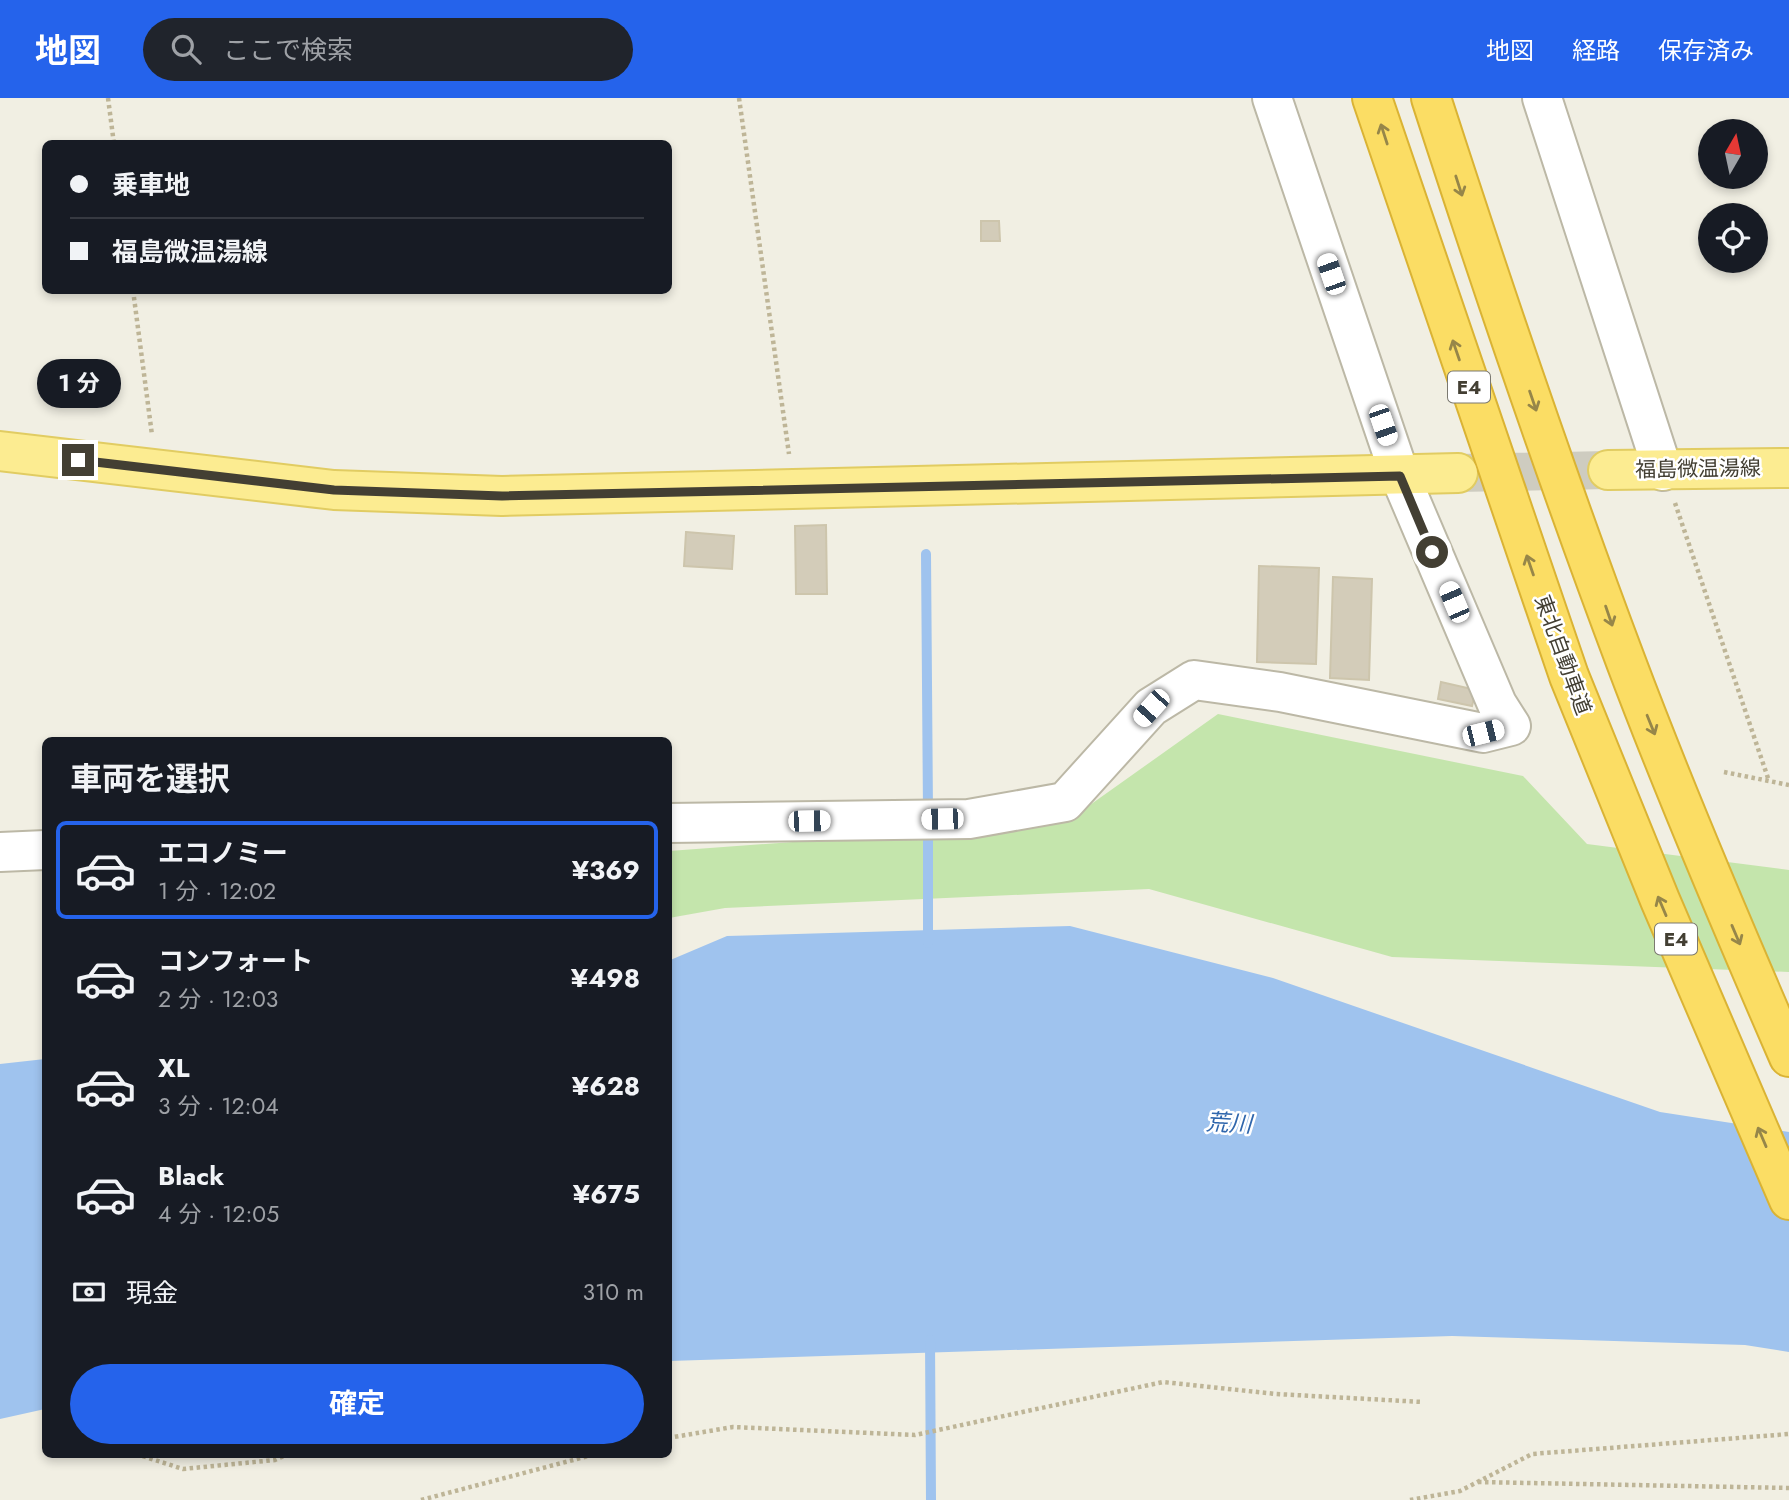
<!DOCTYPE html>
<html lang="ja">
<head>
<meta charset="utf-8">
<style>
  body { margin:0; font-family:Jost,"Noto Sans JP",sans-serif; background:#20242c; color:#f1f3f6; height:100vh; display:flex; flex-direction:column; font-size:26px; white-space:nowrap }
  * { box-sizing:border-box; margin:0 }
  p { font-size:23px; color:#9ea1a6 }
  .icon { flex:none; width:38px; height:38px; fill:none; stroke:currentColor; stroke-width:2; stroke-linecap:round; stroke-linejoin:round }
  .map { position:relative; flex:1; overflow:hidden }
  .side { position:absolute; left:42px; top:639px; width:630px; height:721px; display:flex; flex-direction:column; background:#171b24; border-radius:10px; box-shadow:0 4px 10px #0003 }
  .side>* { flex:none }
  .top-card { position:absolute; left:42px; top:42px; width:630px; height:154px; border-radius:10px; box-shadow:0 4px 10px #0003; display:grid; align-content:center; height:154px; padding:0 28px; background:#171b24 }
  .needle { width:46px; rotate:9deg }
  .fabs { position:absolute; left:1698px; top:21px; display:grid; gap:14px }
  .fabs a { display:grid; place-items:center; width:70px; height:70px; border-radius:50%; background:#171b24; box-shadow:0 4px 10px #0003; font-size:35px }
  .end { position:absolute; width:32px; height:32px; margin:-16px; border:9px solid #433f33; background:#fff; box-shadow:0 0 0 4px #fff }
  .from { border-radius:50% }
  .bubble { position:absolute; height:49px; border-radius:24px; background:#171b24; box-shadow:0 4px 10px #0003; font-size:23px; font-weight:700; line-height:49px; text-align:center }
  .car { position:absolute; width:21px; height:42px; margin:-21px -10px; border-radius:9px; box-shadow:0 0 5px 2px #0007; background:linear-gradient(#fff 24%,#345 0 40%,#fff 0 76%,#345 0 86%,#fff 0) }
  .top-card b { display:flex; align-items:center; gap:24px; height:66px; font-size:26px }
  .top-card b+b { border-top:2px solid #363941 }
  .top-card i { width:18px; height:18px; background:#f1f3f6 }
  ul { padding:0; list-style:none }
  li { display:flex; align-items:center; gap:21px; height:98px; margin:0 14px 10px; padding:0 14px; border:4px solid transparent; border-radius:10px }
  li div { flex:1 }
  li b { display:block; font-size:26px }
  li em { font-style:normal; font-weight:700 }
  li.on { border-color:#2563eb }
  li>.icon { width:63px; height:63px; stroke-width:1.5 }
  h2 { padding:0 28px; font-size:32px; line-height:84px }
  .pay { display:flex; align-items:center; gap:18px; height:77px; padding:0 28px; font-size:26px }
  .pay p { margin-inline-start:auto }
  .primary-button { display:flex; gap:14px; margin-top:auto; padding:14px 28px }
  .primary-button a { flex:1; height:80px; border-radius:42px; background:#2563eb; color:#fff; font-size:28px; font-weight:700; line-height:80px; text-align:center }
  header { display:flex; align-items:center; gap:42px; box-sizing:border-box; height:98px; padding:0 35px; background:#2563eb; color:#fff }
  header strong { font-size:33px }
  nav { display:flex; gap:38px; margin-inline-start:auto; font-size:24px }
  .search { width:490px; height:63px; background:#20242c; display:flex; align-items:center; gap:18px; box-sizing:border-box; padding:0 24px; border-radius:38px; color:#9ea1a6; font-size:26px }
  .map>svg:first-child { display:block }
  .green { fill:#c4e5ac }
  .water { fill:#9fc3ee }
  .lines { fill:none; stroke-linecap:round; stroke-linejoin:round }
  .stream { stroke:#9fc3ee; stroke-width:10 }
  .building { fill:#d3ccb9; stroke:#cdc5ac; stroke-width:2 }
  .major-tunnel { stroke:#ceccc0; stroke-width:38; stroke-dasharray:38 19; stroke-linecap:butt }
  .minor-casing { stroke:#bcb8a6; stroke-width:42 }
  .major-casing { stroke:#e1cc62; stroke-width:42 }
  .highway-casing { stroke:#dab334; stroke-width:42 }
  .path { stroke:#beb597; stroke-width:4.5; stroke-dasharray:3.5 3.5; stroke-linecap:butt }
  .minor { stroke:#fff; stroke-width:38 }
  .major { stroke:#fcec91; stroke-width:38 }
  .highway { stroke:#fbdd64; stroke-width:38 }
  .oneway { stroke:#968649 }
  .route { stroke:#433f33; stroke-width:9 }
  .labels { text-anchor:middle; stroke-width:5; stroke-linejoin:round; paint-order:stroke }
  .shield { fill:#fff; stroke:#7b7970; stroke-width:2 }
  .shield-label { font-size:19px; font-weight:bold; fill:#433f33 }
  .street-label { font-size:21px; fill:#433f33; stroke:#fff }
  .water-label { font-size:23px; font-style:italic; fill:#2f66ac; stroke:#fff }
</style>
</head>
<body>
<header>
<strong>地図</strong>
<div class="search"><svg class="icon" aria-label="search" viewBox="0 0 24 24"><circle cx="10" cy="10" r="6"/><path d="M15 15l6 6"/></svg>ここで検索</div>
<nav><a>地図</a><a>経路</a><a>保存済み</a></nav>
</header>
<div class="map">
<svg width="1789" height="1402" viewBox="0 0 1789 1402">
  <rect width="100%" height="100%" fill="#f1efe3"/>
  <!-- green -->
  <polygon class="green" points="1218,616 1523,678 1587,746 1789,772 1789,874 1392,859 1149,791 725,810 669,820 669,753 1066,724"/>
  <!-- water -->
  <g class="water">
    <polygon points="1070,828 1273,880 1660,1014 1789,1034 1789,1254 1745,1247 1452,1238 669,1263 668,863 727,838"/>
    <polygon points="45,961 45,1311 0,1321 0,966"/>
  </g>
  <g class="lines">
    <!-- stream -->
    <g class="stream">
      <polyline points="926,456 928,715"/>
      <polyline points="928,731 928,845"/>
      <polyline points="930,1242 931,1402"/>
    </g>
  </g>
  <!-- building -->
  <g class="building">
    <polygon points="981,123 999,123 1000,143 981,143"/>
    <polygon points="826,427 827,496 796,496 795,428"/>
    <polygon points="686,434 734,438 732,471 684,468"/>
    <polygon points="1259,468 1319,470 1316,566 1257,564"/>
    <polygon points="1333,479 1372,481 1369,582 1330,580"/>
    <polygon points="1441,584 1476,592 1472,608 1438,601"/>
  </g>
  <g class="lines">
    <!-- major-tunnel -->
    <polyline class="major-tunnel" points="1458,375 1608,372"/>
    <defs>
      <g id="minor">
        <polyline points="1542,0 1663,373"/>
        <polyline points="668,725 969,721 1065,704 1151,609 1194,582 1280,594 1483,635 1511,628 1497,606 1400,378 1272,0"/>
        <polyline points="0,754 46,752"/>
      </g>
      <g id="major">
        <polyline points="0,353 334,392 502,398 1458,375"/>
        <polyline points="1608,372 1789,370"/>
      </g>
      <g id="highway">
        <polyline points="1372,0 1569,578 1660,802 1789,1102"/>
        <path d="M1431,0c61,189 125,378 195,564 50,133 106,264 163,395"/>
      </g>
    </defs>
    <!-- minor casing -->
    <use href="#minor" class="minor-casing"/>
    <!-- major casing -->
    <use href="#major" class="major-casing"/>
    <!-- highway casing -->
    <use href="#highway" class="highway-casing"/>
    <!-- path -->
    <g class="path">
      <polyline points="108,0 114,46"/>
      <polyline points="739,0 789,356"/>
      <polyline points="133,192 152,337"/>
      <polyline points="1675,405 1769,683"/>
      <polyline points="1724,674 1789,687"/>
      <polyline points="668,1340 733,1329 915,1337 1163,1284 1276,1296 1423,1304"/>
      <polyline points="136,1356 183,1371 275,1362 288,1356"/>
      <polyline points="1478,1384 1789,1390"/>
      <polyline points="421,1402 596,1356"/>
      <polyline points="1410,1402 1460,1393 1532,1356 1789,1336"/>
    </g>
    <!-- minor -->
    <use href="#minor" class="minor"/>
    <!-- major -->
    <use href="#major" class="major"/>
    <!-- highway -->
    <use href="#highway" class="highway"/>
  </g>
  <!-- one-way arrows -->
  <defs><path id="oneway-shaft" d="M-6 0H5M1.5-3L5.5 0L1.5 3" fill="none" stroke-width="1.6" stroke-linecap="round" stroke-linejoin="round" transform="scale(1.75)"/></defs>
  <g class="oneway">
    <use href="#oneway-shaft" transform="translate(1384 36) rotate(-108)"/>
    <use href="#oneway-shaft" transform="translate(1459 88) rotate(72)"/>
    <use href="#oneway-shaft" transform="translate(1456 252) rotate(-109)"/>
    <use href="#oneway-shaft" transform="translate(1533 303) rotate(71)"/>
    <use href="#oneway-shaft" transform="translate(1530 467) rotate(-109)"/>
    <use href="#oneway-shaft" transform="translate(1609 518) rotate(71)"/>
    <use href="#oneway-shaft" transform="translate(1651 627) rotate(68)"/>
    <use href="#oneway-shaft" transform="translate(1662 808) rotate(-113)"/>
    <use href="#oneway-shaft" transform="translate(1736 837) rotate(67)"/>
    <use href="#oneway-shaft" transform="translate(1762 1039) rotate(-113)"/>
  </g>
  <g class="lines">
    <!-- route -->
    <polyline class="route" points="78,362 334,392 502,398 1400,378 1432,454"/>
  </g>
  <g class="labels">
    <!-- shield labels -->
    <g class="shield">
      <rect x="1448" y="273.5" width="42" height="31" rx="5"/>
      <rect x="1655" y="825.5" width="42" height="31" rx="5"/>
    </g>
    <g class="shield-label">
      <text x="1469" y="296">E4</text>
      <text x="1676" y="848">E4</text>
    </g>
    <!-- street labels -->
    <g class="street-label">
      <text transform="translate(1698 371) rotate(-1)" y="7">福島微温湯線</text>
      <text transform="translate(1563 557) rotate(70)" y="7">東北自動車道</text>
    </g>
    <!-- water labels -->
    <g class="water-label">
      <text transform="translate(1229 1025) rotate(3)" y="8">荒川</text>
    </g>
  </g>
</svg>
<div class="fabs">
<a><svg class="needle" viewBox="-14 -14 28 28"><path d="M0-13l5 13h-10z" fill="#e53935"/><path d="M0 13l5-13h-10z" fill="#9ea1a6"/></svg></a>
<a><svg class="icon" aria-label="locate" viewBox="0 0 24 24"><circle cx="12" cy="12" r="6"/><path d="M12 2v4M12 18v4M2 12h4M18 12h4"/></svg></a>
</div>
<i class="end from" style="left:1432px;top:454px"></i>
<i class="end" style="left:78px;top:362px"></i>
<div class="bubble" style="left:37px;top:261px;width:84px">1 分</div>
<i class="car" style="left:1331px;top:176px;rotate:341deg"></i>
<i class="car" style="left:1383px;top:327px;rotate:161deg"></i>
<i class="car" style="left:1454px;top:504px;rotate:337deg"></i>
<i class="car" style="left:1151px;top:610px;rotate:222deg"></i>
<i class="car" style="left:1483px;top:635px;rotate:76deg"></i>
<i class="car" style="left:942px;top:721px;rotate:269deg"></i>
<i class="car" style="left:809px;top:723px;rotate:89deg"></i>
<div class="top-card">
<b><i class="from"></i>乗車地</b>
<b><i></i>福島微温湯線</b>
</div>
<section class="side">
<h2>車両を選択</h2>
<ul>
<li class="on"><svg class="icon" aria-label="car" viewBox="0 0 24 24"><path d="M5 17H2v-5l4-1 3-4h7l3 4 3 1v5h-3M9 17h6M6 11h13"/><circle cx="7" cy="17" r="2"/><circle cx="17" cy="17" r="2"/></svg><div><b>エコノミー</b><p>1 分 · 12:02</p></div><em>¥369</em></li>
<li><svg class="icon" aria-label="car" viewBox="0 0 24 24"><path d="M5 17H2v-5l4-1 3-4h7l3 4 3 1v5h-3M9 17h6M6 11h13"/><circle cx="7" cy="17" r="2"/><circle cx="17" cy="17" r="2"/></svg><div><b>コンフォート</b><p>2 分 · 12:03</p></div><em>¥498</em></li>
<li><svg class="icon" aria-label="car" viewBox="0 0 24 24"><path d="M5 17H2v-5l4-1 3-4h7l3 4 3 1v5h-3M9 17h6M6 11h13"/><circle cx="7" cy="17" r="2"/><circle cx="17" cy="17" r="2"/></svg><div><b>XL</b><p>3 分 · 12:04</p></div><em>¥628</em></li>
<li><svg class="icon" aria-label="car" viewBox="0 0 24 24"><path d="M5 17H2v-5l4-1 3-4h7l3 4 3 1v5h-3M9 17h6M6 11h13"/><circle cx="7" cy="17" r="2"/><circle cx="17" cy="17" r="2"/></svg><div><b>Black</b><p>4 分 · 12:05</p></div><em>¥675</em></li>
</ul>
<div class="pay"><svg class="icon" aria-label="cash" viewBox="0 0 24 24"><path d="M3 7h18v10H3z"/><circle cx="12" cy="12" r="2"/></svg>現金<p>310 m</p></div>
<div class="primary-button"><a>確定</a></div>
</section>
</div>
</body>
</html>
